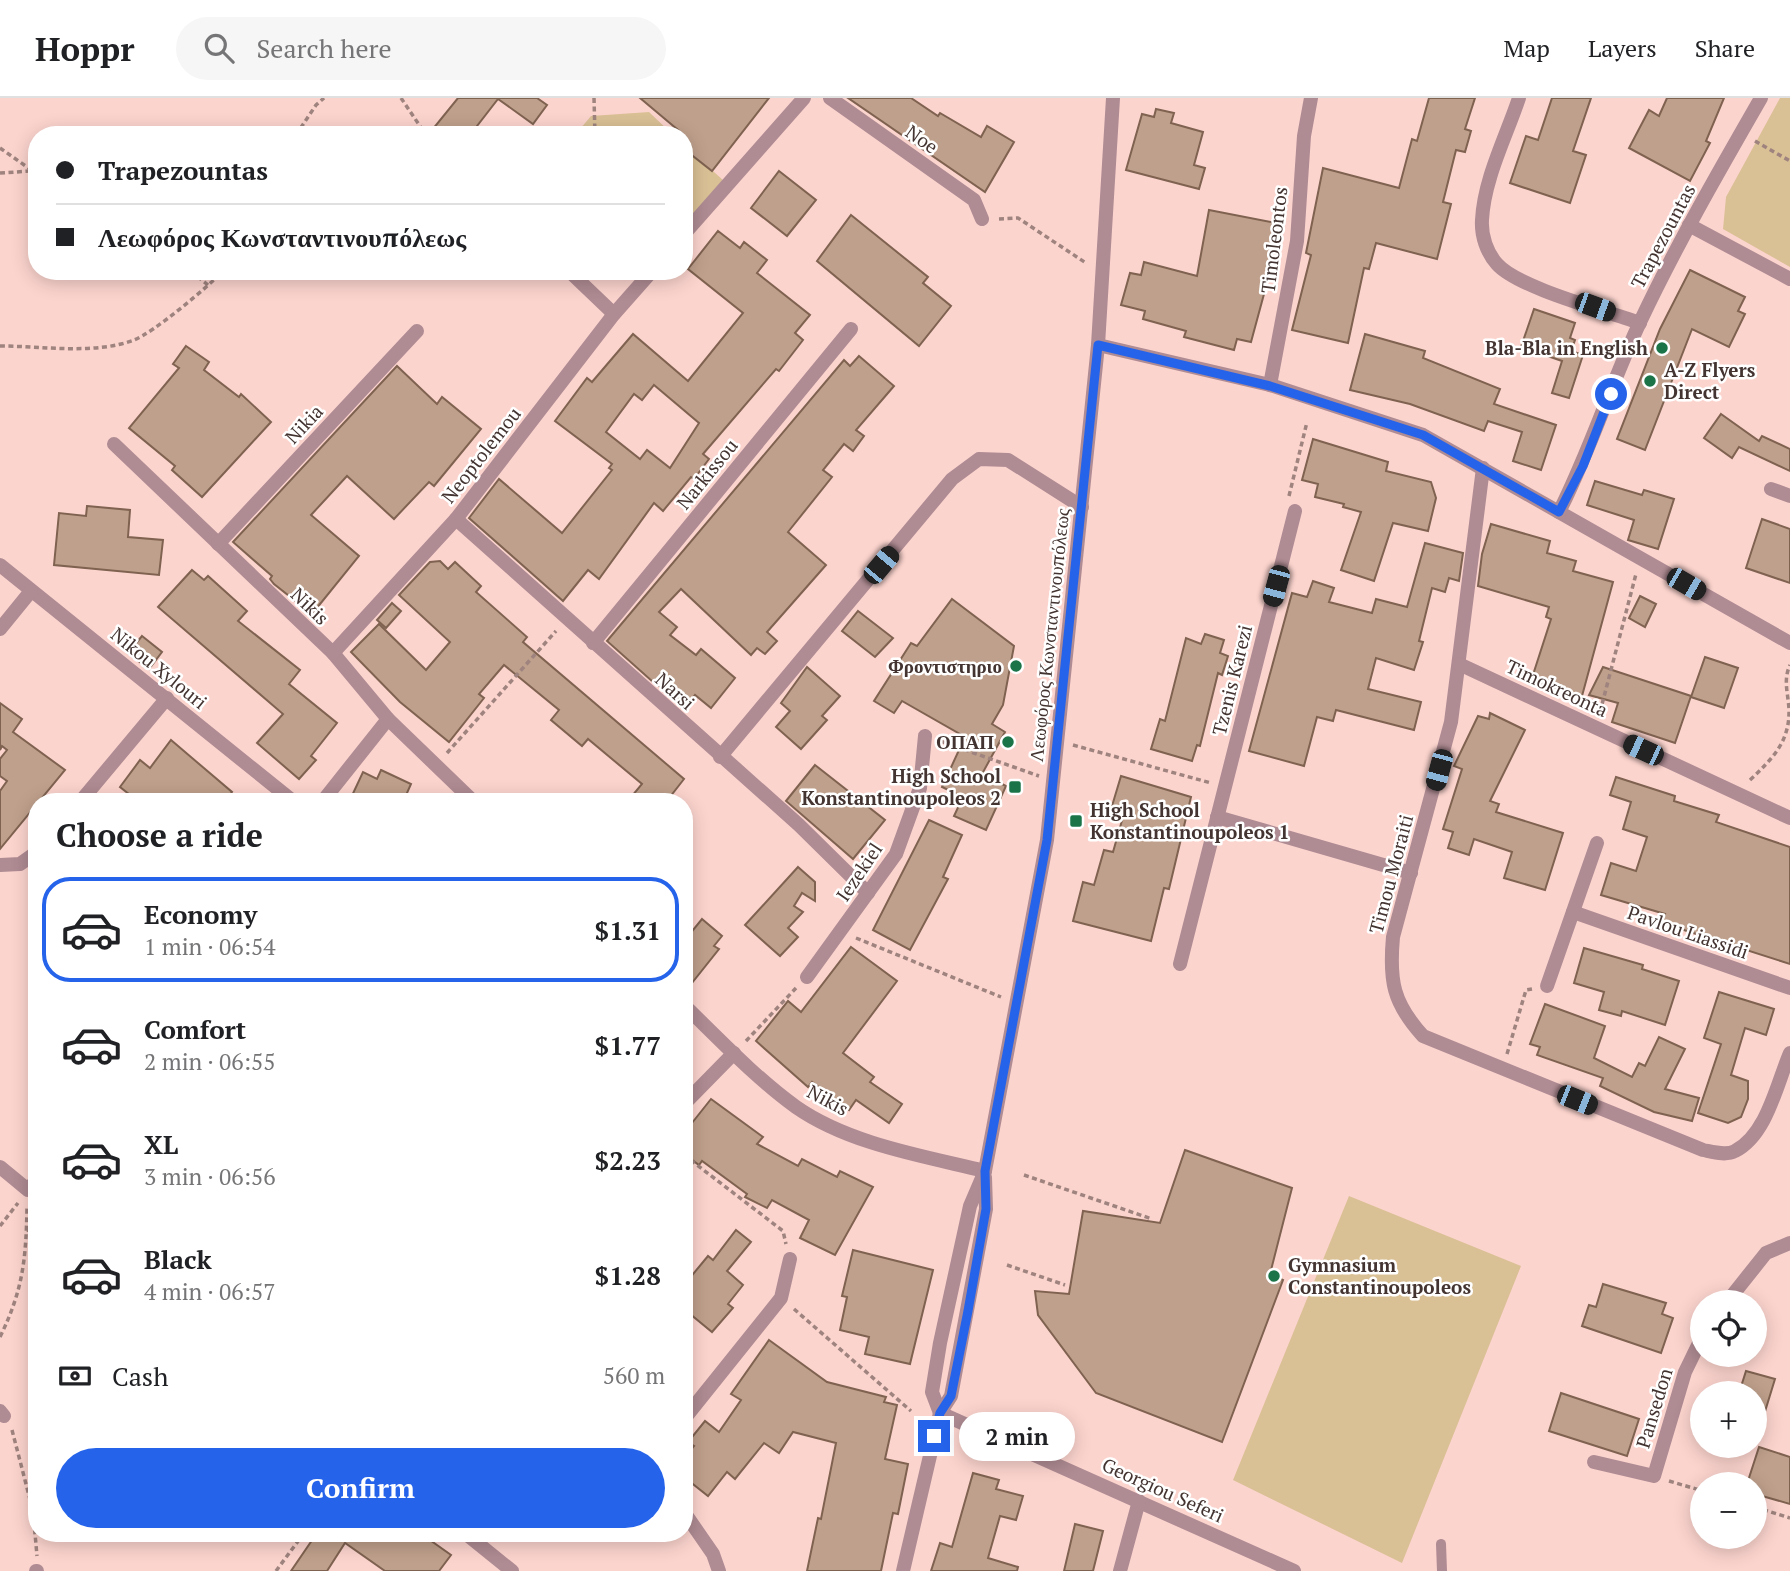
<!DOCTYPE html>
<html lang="en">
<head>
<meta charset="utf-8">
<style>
  body { margin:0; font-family:"PT Serif",serif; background:#f6f6f6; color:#202124; height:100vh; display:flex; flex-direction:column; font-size:26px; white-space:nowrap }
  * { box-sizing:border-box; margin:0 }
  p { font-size:23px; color:#757577 }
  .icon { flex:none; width:38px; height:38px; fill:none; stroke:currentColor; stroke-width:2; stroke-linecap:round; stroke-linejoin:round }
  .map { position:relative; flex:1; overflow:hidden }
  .sheet { position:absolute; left:28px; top:695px; width:665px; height:749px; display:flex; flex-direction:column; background:#fff; border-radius:28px; box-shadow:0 4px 18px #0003 }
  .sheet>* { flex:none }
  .banner { position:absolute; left:28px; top:28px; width:665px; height:154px; border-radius:28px; box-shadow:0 4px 18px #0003; display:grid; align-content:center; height:154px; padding:0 28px; background:#fff }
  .tools { position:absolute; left:1690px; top:1192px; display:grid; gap:14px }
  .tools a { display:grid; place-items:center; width:77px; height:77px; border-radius:50%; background:#fff; box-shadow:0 4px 18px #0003; font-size:35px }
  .end { position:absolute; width:32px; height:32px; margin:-16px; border:9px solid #2563eb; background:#fff; box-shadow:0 0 0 4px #fff }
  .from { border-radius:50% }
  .bubble { position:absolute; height:49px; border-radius:24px; background:#fff; box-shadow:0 4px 18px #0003; font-size:23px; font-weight:700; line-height:49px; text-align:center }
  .car { position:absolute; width:21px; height:42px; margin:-21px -10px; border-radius:9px; box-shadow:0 0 5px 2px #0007; background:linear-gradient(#222 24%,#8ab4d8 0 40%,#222 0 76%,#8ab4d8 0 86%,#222 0) }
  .banner b { display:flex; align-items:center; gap:24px; height:66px; font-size:26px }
  .banner b+b { border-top:2px solid #e0e0e0 }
  .banner i { width:18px; height:18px; background:#202124 }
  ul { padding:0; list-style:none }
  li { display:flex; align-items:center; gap:21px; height:105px; margin:0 14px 10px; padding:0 14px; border:4px solid transparent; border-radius:28px }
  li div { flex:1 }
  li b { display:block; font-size:26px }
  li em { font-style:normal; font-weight:700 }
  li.selected { border-color:#2563eb }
  li>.icon { width:63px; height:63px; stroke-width:1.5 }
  h2 { padding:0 28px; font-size:32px; line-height:84px }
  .pay { display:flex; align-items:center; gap:18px; height:77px; padding:0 28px; font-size:26px }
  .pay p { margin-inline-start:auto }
  .cta { display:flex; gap:14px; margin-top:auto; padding:14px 28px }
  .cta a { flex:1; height:80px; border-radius:42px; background:#2563eb; color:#fff; font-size:28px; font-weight:700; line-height:80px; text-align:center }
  header { display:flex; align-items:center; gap:42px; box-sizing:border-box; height:98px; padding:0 35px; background:#fff; border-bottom:2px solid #e0e0e0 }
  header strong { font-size:33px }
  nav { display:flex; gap:38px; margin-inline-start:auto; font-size:24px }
  .search { width:490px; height:63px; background:#f6f6f6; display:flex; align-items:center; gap:18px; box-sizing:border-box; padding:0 24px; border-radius:38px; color:#757577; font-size:26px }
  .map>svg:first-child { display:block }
  .green { fill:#dac095 }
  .building { fill:#bfa08c; stroke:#7f6250; stroke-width:2; fill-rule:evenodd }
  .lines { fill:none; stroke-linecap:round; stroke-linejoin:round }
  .path { stroke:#9e837e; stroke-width:3.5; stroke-dasharray:5 3.5; stroke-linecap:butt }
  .service { stroke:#af8b93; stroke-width:10 }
  .minor { stroke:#af8b93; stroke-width:14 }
  .tertiary { stroke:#af8b93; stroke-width:14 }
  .route { stroke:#2563eb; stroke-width:9 }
  .poi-dot { fill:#1b7448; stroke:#fff; stroke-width:2.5 }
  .labels { text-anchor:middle; stroke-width:5; stroke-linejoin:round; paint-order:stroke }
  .street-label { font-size:19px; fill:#433431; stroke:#fff }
  .poi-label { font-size:19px; font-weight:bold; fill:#433431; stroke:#fff; text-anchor:end }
</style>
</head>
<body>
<header>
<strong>Hoppr</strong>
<div class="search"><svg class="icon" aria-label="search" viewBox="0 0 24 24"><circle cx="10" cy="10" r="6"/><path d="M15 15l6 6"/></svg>Search here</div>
<nav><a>Map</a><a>Layers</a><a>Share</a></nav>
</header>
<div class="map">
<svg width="1790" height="1473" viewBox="0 0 1790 1473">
  <rect width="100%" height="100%" fill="#fcd4ce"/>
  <!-- green -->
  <g class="green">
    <polygon points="1780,0 1790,0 1790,169 1723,131 1726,99"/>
    <polygon points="649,14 673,37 575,37 591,18"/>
    <polygon points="684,47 724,83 684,130"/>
    <polygon points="1349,1098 1521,1168 1402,1465 1233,1382"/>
  </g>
  <!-- building -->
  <g class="building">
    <polygon points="458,0 537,0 547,7 533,26 498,1 470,37 428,37"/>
    <polygon points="640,0 769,0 712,73 684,51 684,37"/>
    <polygon points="848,0 911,0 938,18 940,15 981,39 987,28 1014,44 985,94"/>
    <polygon points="1429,0 1475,0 1465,31 1471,33 1465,54 1456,52 1443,104 1451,106 1437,161 1376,145 1369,171 1364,170 1348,245 1292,232 1311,157 1306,155 1323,70 1399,90 1412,41 1417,43"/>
    <polygon points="1552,0 1591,0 1573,53 1586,57 1570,105 1510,85 1526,38 1538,42"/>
    <polygon points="1667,0 1724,0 1706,43 1710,45 1690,83 1629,50 1649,12 1659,18"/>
    <polygon points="1156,11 1174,15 1171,25 1203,34 1194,67 1205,70 1199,91 1126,72 1142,16 1154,19"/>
    <polygon points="779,73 816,102 787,138 751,110"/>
    <polygon points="1209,112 1276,125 1264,196 1251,244 1237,241 1234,252 1184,239 1186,233 1143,221 1145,213 1121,207 1130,175 1141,177 1144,164 1197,178"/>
    <polygon points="851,117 928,179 923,185 951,208 919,248 817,163"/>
    <path d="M718,133l22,17 4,-6 23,18 -10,13 53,42 -15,18 8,7 -24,31 -3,-2 -73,85 6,5 -15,20 -3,-2 -28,34 -9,-8 -55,76 -11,-9 -25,31 -94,-83 30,-39 63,54 50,-63 -3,-2 3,-4 -57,-43 32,-43 5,4 41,-48 55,47 55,-68 -55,-44zM654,287l45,38 -29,45 -23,-18 -7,9 -34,-27 28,-38 8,6z"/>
    <polygon points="1690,172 1745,199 1738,213 1745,216 1729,249 1692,231 1645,352 1617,341 1660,231"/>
    <polygon points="1534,211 1575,225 1570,240 1575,242 1571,253 1583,257 1569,300 1552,295 1562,263 1521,249"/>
    <polygon points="1365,236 1425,253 1423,260 1500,291 1494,306 1556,327 1541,372 1513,363 1522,334 1488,323 1484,333 1410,306 1350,292"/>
    <polygon points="186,248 209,264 204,272 239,299 241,296 271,324 202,399 172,372 175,368 129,330 179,270 173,266"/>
    <polygon points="859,258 894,288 856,332 864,338 853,353 844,346 823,372 832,379 788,434 826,467 767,534 777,543 765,556 757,550 751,557 681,491 659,514 677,529 670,537 696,557 701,551 735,580 711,610 695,597 687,607 653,584 607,543 844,262 850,268"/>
    <polygon points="397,268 437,306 442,299 481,331 434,388 429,384 394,421 347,378 311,417 359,458 312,516 274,486 270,481 272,478 233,444"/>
    <polygon points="1721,316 1759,343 1762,338 1790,351 1790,373 1739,349 1732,360 1704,340"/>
    <polygon points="1313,341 1388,364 1386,373 1431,384 1436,400 1428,433 1393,425 1374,483 1341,472 1361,414 1343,409 1344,406 1315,399 1318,386 1302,382"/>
    <polygon points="1595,383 1642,397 1644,392 1674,401 1658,451 1628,442 1634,422 1587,407"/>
    <polygon points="87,408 130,412 128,439 163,442 159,477 54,467 59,415 86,418"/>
    <polygon points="1762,421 1790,431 1790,485 1746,470"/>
    <polygon points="1491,426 1550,443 1547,455 1576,463 1573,473 1613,484 1582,598 1531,583 1551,521 1546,519 1549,509 1478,488 1482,456"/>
    <polygon points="1425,445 1463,455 1459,483 1449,480 1445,494 1432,490 1419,543 1423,544 1414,572 1376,560 1368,591 1421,604 1414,632 1336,612 1333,623 1317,619 1304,668 1249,653 1292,495 1307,499 1313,483 1334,490 1329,504 1372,515 1376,501 1407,509"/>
    <polygon points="440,463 448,471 455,464 481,488 476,494 527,539 523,544 684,681 666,704 627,704 642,686 588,641 582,648 551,622 559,612 504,567 479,596 484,600 449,644 400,604 351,554 379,526 426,572 450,544 399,497 430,464"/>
    <polygon points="192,472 204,482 208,478 247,513 238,523 300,572 289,586 337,625 311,658 316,662 299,681 257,645 283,616 158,509"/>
    <polygon points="1640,498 1656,506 1645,529 1629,520"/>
    <polygon points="952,501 1014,548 1003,607 992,626 1005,634 982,676 1006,688 986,732 954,718 963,699 942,689 965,639 902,603 894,615 874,603 911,545 917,548"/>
    <polygon points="392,505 401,513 386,530 377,522"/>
    <polygon points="858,513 893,540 875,559 842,533"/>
    <polygon points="1205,536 1224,542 1220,555 1228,558 1222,577 1218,575 1200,648 1197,647 1192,663 1151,651 1160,621 1165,623 1186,540 1201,546"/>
    <polygon points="142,538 162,554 149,571 128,555"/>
    <polygon points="1705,559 1738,570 1724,610 1691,599"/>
    <polygon points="807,569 840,598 822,618 827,622 801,651 776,629 790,613 781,605"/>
    <polygon points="1603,569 1691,598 1675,645 1612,624 1618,605 1589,597"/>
    <polygon points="0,605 22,621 13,634 65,672 0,751 0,693 7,683 0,678 0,661 7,652 2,648 0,652"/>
    <polygon points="1490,615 1525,632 1490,703 1499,706 1496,714 1563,735 1545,792 1504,780 1512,754 1474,741 1469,757 1448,750 1453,734 1443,731 1462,671 1454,668 1478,618 1489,621"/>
    <polygon points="171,642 232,694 224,704 139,704 120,689 140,662 150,670"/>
    <polygon points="815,667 885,722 853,761 786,703"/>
    <polygon points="381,672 411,686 403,704 349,704 363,674 377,681"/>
    <polygon points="1121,678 1191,699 1169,791 1164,790 1151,843 1073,823 1083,784 1094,787 1104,752 1113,754 1125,712 1112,708"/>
    <polygon points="1616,679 1675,698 1674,703 1719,717 1716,724 1790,749 1790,866 1662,825 1665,816 1601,797 1611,765 1636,773 1647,739 1623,731 1631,704 1610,697"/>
    <polygon points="929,722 962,737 943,779 948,781 910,852 873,832"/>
    <polygon points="798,769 815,784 815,803 802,795 794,808 803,814 788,830 798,839 780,858 745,827"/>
    <polygon points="702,821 722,838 714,848 719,851 684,895 684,843"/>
    <polygon points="851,849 897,883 843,955 874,979 870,984 902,1006 889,1025 856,1002 849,1012 812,984 808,989 756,943 788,903 801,914"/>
    <polygon points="1584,850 1643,867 1642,871 1679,883 1665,927 1622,913 1621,918 1599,912 1604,894 1574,885"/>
    <polygon points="1719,894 1774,911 1766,937 1745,930 1731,977 1748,983 1748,1001 1741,1019 1728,1025 1698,1015 1721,946 1704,940"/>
    <polygon points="1545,906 1605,928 1594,960 1632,979 1639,965 1645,968 1659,939 1685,951 1665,991 1699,1000 1692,1023 1654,1014 1600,988 1603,980 1537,957 1540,949 1530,946"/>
    <polygon points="711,1001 763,1039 757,1046 798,1068 802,1061 837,1079 840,1073 873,1089 835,1157 800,1140 809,1122 772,1102 767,1110 745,1099 747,1096 702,1063 699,1067 684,1056 684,1035"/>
    <polygon points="1185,1052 1292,1090 1270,1176 1283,1182 1222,1344 1096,1295 1038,1217 1035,1193 1069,1196 1083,1113 1160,1125"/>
    <polygon points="736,1132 751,1144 727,1173 743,1187 728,1206 733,1210 712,1234 684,1211 684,1187 708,1158 713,1162"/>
    <polygon points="853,1152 933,1172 910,1266 865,1256 869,1239 840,1232 847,1199 842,1198"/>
    <polygon points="1603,1186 1666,1205 1662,1216 1673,1220 1661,1255 1582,1228 1589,1207 1596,1209"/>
    <polygon points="769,1242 827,1284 886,1299 884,1304 897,1307 885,1361 908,1366 898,1416 893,1415 881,1473 807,1473 818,1420 821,1421 836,1345 793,1334 779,1355 764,1345 735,1381 727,1374 708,1398 684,1379 684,1360 694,1348 688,1344 705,1323 719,1334 741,1302 731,1296"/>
    <polygon points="1746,1273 1775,1281 1759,1333 1755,1332 1755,1295 1739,1295"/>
    <polygon points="1561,1295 1639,1321 1627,1358 1549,1333"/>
    <polygon points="1759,1349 1790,1359 1790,1406 1755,1396 1755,1386 1747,1386"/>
    <polygon points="973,1375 999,1382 996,1391 1023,1398 1016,1422 1000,1418 988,1460 1018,1469 1017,1473 931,1473 940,1445 952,1449"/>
    <polygon points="1075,1426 1103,1433 1093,1473 1064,1473"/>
    <polygon points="317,1435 420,1435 451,1457 439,1473 385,1473 345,1445 327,1473 291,1473"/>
  </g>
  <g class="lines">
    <!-- path -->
    <g class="path">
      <polyline points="401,0 426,37"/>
      <polyline points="594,0 595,37"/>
      <polyline points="296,37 316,7 324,0"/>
      <polyline points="1755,43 1790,63"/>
      <polyline points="0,50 37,76"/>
      <polyline points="0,75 31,73"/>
      <polyline points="999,121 1018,120 1086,165"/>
      <polyline points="191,173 208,187"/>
      <path d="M0,248c42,0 94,9 134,-6 19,-7 74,-53 89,-69"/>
      <polyline points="1289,398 1307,324"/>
      <polyline points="1600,614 1636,476"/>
      <polyline points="940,643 1039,678"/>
      <polyline points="1073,647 1211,685"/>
      <polyline points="447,655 556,533"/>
      <path d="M1750,682c22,-21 40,-38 39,-71 -1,-16 -6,-29 1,-44"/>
      <polyline points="856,840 1001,899"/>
      <polyline points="746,943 796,890"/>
      <polyline points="1507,956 1526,892 1532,891"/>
      <polyline points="684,1057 783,1133 786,1146"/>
      <polyline points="1024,1077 1152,1121"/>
      <polyline points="0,1128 18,1105"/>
      <polyline points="27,1132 37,1135"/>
      <polyline points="1007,1167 1065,1187"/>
      <polyline points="794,1211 911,1313"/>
      <path d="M0,1239c23,-47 26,-78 27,-129"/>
      <polyline points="12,1332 33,1413 37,1458"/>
      <polyline points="1669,1383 1703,1393"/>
      <polyline points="1755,1409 1790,1420"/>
      <polyline points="276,1473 304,1435"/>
    </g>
    <!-- service -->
    <polyline class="service" points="1441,1446 1442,1473"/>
    <!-- minor -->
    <g class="minor">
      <polyline points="830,0 974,102 982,121"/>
      <path d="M1519,0c-13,39 -35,81 -37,122 -1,16 5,33 15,44 21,24 110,47 143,59"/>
      <polyline points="1689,127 1790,181"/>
      <polyline points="684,136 804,0"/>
      <polyline points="569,173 614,216"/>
      <polyline points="1098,247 1270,287 1423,337 1790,545"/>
      <polyline points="1270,287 1297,143 1304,38 1311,0"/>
      <polyline points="114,346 333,555 388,621 474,704"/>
      <path d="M1483,370l-32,254 -58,215c-4,44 0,66 30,99l280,114c10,2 23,6 32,1 32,-16 42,-68 55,-98"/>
      <polyline points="1771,391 1790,398"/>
      <path d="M1559,414c32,-63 52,-129 82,-192 36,-76 78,-149 120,-222"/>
      <polyline points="456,421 799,727 868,795"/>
      <polyline points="218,446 417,233"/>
      <polyline points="0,467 294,704"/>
      <polyline points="0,531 31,493"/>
      <polyline points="593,545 851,231"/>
      <polyline points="333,555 456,421 614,216 652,173"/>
      <polyline points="1459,566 1790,720"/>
      <polyline points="720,659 952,381 979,361 1008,362 1082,409"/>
      <polyline points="80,704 167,600"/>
      <polyline points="322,704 388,621"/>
      <polyline points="1217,719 1411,775"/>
      <polyline points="0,767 20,766 37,754"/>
      <polyline points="1573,814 1790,890"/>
      <polyline points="1180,866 1295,413"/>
      <polyline points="807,879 896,756 920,690 925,638"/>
      <polyline points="1547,888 1597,745"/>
      <path d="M684,907c36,35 72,73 112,102 53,37 127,49 189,64"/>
      <polyline points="684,1006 734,955"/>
      <polyline points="0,1069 28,1092 37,1081"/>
      <polyline points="1727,1204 1766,1155 1790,1145"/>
      <polyline points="0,1313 4,1318"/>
      <polyline points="940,1315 1294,1473"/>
      <polyline points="684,1321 781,1200 790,1161"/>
      <polyline points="1594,1364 1654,1378 1685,1274 1703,1237"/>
      <polyline points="684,1414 713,1456 719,1473"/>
      <polyline points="465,1435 512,1473"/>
      <polyline points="36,1473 37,1473"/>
      <polyline points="1120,1473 1139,1403"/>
    </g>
    <!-- tertiary -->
    <g class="tertiary">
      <polyline points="940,1315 932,1294 940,1245 970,1108 985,1073 1047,742 1098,247 1113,0"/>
      <polyline points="903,1473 940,1315 951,1298 986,1111 985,1079"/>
    </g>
  </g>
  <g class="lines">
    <!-- route -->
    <polyline class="route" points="934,1338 940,1315 951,1298 968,1213 986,1111 985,1073 1047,742 1098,247 1270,288 1423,337 1559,414 1583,368 1611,296"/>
  </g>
  <!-- markers -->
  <g class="poi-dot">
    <circle cx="1662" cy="250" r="7"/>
    <circle cx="1650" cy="283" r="7"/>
    <circle cx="1016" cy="568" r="7"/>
    <circle cx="1008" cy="644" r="7"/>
    <rect x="1008" y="682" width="14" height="14" rx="3.5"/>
    <rect x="1069" y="716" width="14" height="14" rx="3.5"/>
    <circle cx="1274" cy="1178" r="7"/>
  </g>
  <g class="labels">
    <!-- street labels -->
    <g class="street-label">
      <text transform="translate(922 41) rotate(35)" y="7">Noe</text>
      <text transform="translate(1663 138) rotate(-62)" y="7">Trapezountas</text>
      <text transform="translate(1274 142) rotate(-83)" y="7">Timoleontos</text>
      <text transform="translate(304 326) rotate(-47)" y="7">Nikia</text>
      <text transform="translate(481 357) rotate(-52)" y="7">Neoptolemou</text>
      <text transform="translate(707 376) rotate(-51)" y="7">Narkissou</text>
      <text transform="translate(310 508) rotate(44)" y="7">Nikis</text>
      <text transform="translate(1049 537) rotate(-84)" y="7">Λεωφόρος Κωνσταντινουπόλεως</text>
      <text transform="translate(159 570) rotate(39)" y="7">Nikou Xylouri</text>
      <text transform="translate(1232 582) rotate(-76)" y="7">Tzenis Karezi</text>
      <text transform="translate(1557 590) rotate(25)" y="7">Timokreonta</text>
      <text transform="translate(675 593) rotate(42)" y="7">Narsi</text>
      <text transform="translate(859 774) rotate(-56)" y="7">Iezekiel</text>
      <text transform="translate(1391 776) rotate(-75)" y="7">Timou Moraiti</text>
      <text transform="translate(1688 834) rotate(19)" y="7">Pavlou Liassidi</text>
      <text transform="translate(828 1002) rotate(28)" y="7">Nikis</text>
      <text transform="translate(1654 1310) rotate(-73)" y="7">Pansedon</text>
      <text transform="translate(1163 1392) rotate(24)" y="7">Georgiou Seferi</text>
    </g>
    <!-- poi labels -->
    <g class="poi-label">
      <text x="1648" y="257">Bla-Bla in English</text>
      <text x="1664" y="279" text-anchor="start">A-Z Flyers<tspan x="1664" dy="22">Direct</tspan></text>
      <text x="1002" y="575">Φροντιστηριο</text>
      <text x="994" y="651">ΟΠΑΠ</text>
      <text x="1001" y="685">High School<tspan x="1001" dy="22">Konstantinoupoleos 2</tspan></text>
      <text x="1090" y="719" text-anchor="start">High School<tspan x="1090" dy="22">Konstantinoupoleos 1</tspan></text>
      <text x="1288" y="1174" text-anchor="start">Gymnasium<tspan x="1288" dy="22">Constantinoupoleos</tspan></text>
    </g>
  </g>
</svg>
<div class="tools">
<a><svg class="icon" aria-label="locate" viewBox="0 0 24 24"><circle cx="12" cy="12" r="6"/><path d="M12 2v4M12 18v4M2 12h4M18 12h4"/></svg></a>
<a>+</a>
<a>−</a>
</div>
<i class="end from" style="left:1611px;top:296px"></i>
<i class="end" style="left:934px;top:1338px"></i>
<div class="bubble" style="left:959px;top:1314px;width:116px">2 min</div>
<i class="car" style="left:1595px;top:209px;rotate:110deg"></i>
<i class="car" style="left:881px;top:467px;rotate:40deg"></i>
<i class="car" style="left:1686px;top:486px;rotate:120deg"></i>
<i class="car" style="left:1276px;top:488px;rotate:195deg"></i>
<i class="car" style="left:1643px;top:652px;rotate:295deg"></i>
<i class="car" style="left:1439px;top:672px;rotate:195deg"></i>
<i class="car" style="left:1577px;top:1002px;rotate:112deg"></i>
<div class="banner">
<b><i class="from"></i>Trapezountas</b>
<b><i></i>Λεωφόρος Κωνσταντινουπόλεως</b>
</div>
<section class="sheet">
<h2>Choose a ride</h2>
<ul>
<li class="selected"><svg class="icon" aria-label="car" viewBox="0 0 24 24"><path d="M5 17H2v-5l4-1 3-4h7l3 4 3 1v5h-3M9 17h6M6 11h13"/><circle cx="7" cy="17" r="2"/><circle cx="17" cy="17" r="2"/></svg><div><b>Economy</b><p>1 min · 06:54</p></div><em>$1.31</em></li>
<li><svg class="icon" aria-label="car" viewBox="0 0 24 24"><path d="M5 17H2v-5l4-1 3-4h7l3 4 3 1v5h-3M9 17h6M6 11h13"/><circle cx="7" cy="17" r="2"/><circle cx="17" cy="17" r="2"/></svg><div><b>Comfort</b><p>2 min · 06:55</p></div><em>$1.77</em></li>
<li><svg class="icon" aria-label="car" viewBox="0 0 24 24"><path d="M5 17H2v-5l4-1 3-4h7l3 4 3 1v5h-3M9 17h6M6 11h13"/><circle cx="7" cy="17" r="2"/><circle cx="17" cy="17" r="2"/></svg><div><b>XL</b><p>3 min · 06:56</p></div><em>$2.23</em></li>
<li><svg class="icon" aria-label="car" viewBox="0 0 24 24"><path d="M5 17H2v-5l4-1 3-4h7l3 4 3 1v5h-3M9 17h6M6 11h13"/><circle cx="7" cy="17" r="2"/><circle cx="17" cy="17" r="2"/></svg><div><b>Black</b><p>4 min · 06:57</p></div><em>$1.28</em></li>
</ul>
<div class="pay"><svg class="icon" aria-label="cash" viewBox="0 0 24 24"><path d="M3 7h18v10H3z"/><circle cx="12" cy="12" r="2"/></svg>Cash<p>560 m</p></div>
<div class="cta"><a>Confirm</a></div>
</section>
</div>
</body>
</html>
